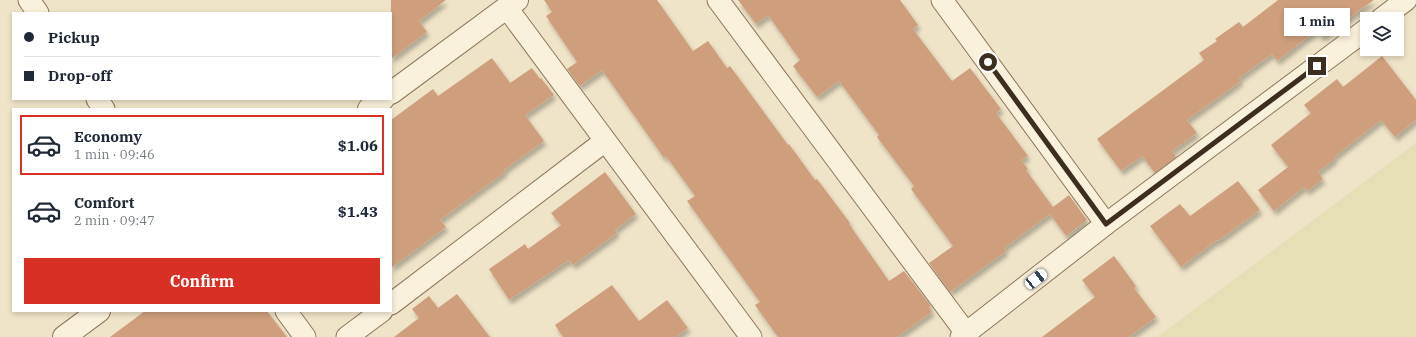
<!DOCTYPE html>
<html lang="en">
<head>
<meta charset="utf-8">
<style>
  body { margin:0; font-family:"IBM Plex Serif",serif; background:#f6f6f7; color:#1f2937; height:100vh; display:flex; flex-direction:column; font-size:15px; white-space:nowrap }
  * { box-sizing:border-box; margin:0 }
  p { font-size:13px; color:#747a83 }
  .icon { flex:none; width:22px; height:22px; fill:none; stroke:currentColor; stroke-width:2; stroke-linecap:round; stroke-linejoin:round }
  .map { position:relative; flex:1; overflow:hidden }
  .side { position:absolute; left:12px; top:108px; width:380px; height:204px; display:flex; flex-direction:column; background:#fff; border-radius:0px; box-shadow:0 2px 6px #0003 }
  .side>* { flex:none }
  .top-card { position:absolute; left:12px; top:12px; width:380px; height:88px; border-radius:0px; box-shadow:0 2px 6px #0003; display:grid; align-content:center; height:88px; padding:0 12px; background:#fff }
  .controls { position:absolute; left:1360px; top:12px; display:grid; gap:8px }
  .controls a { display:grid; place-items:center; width:44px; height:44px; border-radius:0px; background:#fff; box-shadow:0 2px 6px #0003; font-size:20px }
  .end { position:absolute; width:18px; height:18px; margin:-9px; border:5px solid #3d2e20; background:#fff; box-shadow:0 0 0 2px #fff }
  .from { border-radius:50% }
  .bubble { position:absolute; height:28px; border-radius:0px; background:#fff; box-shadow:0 2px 6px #0003; font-size:13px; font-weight:800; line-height:28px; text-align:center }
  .car { position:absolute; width:12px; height:24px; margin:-12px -6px; border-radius:5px; box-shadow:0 0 3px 1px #0007; background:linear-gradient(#fff 24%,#345 0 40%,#fff 0 76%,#345 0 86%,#fff 0) }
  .top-card b { display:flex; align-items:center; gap:14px; height:38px; font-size:15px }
  .top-card b+b { border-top:1px solid #e0e1e3 }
  .top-card i { width:10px; height:10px; background:#1f2937 }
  ul { padding:7px 0 0; list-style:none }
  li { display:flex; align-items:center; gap:12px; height:60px; margin:0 8px 6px; padding:0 4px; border:2px solid transparent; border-radius:0px }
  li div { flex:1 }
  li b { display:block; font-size:15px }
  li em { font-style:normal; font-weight:800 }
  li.selected { border-color:#d93025 }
  li>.icon { width:36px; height:36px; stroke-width:1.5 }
  .cta { display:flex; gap:8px; margin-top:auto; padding:8px 12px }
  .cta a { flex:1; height:46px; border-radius:0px; background:#d93025; color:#fff; font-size:16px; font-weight:800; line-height:46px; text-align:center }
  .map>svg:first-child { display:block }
  .farmland { fill:#e6deb5 }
  .building { fill:#cf9f7d; filter:url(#shadow) }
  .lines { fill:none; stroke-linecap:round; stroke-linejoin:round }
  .minor-casing { stroke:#8d765c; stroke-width:23 }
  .tertiary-casing { stroke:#8d765c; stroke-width:24 }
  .minor { stroke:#faf1dc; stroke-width:21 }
  .tertiary { stroke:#faf1dc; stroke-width:22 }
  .route { stroke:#3d2e20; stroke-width:5 }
</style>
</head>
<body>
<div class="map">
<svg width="1416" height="337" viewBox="0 0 1416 337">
  <defs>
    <filter id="shadow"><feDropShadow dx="2.5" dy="4.5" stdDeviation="2" flood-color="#0004"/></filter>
  </defs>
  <rect width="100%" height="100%" fill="#f0e4c8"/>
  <!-- farmland -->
  <polygon class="farmland" points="1416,143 1416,337 1157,337"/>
  <!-- building -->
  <g class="building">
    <polygon points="391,0 446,0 419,21 427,32 391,59"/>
    <polygon points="544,0 657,0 693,51 708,41 727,68 730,66 788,145 789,144 815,180 817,179 850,223 849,224 889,281 904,271 931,306 929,307 932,312 897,337 778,337 755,305 760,302 687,201 695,196 666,156 664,158 602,70 580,86 567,69 577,62 546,16 552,12"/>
    <polygon points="738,0 900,0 918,25 913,29 952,81 970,68 1001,109 996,113 1028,156 1021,160 1028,169 1026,170 1053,207 1069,195 1087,220 1066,236 1050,214 1004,248 1006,251 950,292 929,263 953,246 911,189 914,186 877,137 879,135 839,81 817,97 793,66 800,60 768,15 756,24"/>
    <polygon points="1278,0 1374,0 1322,37 1317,30 1277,61 1272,54 1239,78 1241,81 1187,120 1197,133 1172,151 1176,157 1155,173 1142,156 1121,171 1097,139 1204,60 1199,53 1217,41 1215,39 1239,22 1243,27"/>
    <polygon points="1382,56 1416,100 1416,120 1395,137 1381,120 1334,157 1335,159 1318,172 1323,179 1307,191 1304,187 1274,211 1258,190 1288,167 1271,145 1311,113 1304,105 1337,79 1343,87"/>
    <polygon points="492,58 510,83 532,68 540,79 541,78 554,95 525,115 544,141 504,170 505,172 440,220 446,227 391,268 391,120 433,89 438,96"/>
    <polygon points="605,172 636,214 615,230 617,233 573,265 569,260 509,300 489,269 525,244 528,249 561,225 551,213"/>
    <polygon points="1238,181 1260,210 1218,241 1217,240 1181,267 1150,226 1180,204 1190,216"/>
    <polygon points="1114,256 1136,286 1134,288 1156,317 1129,337 1042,337 1095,297 1082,280"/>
    <polygon points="612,285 639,321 667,300 688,328 676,337 563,337 555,325"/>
    <polygon points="457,294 490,337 394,337 419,318 412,309 429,296 438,308"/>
    <polygon points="145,311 267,311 287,337 110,337"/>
  </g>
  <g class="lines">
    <defs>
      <g id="minor">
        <polyline points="29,0 38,13"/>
        <polyline points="718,0 966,333"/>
        <polyline points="942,0 1106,224"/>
        <polyline points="507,8 751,337"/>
        <polyline points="1381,19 1406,0"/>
        <polyline points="97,99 104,109"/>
        <polyline points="391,304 605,141"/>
        <polyline points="286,311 305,337"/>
        <polyline points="347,337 382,311"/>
        <polyline points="961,337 1106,224 1367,29"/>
      </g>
      <g id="tertiary">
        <polyline points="391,93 517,0"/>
        <polyline points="369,109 383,99"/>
        <polyline points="64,337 99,311"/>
      </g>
    </defs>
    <!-- minor casing -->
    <use href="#minor" class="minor-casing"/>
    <!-- tertiary casing -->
    <use href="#tertiary" class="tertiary-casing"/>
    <!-- minor -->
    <use href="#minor" class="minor"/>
    <!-- tertiary -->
    <use href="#tertiary" class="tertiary"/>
  </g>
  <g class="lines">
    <!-- route -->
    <polyline class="route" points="988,62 1106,224 1317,66"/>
  </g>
</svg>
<div class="controls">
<a><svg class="icon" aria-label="layers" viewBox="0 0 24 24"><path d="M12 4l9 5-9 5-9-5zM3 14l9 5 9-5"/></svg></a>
</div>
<i class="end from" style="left:988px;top:62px"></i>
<i class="end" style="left:1317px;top:66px"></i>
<div class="bubble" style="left:1284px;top:8px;width:66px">1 min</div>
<i class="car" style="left:1036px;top:279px;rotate:52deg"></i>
<div class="top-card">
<b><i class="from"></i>Pickup</b>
<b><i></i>Drop-off</b>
</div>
<section class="side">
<ul>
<li class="selected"><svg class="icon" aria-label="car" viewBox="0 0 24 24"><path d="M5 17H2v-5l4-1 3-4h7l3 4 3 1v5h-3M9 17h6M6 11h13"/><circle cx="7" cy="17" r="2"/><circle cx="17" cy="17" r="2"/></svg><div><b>Economy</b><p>1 min · 09:46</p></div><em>$1.06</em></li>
<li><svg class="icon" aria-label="car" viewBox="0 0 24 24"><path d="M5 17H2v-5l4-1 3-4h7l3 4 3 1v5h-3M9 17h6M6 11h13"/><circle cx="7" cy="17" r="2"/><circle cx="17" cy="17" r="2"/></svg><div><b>Comfort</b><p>2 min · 09:47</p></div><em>$1.43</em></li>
</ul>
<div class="cta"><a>Confirm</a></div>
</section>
</div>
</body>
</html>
